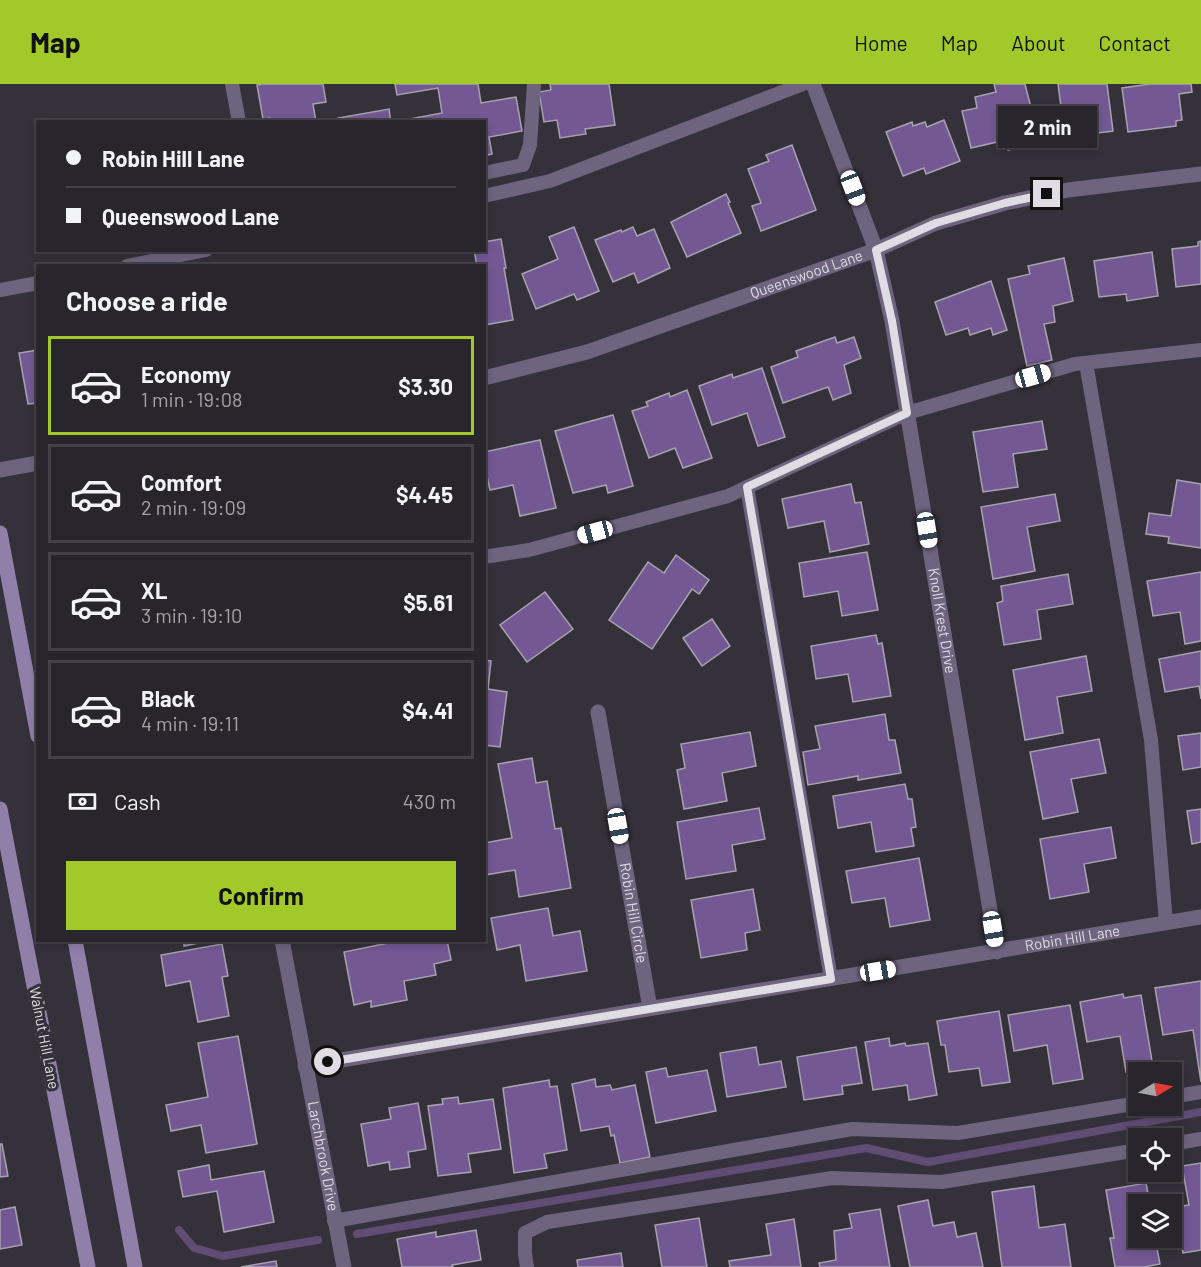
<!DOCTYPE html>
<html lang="en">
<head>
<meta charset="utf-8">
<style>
  body { margin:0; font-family:Barlow,sans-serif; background:#302d34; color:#f1f3f6; height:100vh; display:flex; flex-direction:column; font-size:22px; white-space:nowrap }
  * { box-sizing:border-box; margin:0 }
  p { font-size:20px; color:#a5a5a9 }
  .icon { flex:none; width:33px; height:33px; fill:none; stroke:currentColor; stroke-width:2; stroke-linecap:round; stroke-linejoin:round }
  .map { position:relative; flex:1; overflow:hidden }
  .details { position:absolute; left:36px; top:180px; width:450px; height:678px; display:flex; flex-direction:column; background:#28252c; border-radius:0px; box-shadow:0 3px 9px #0003,0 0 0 2px #444248 }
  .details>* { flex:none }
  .banner { position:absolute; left:36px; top:36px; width:450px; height:132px; border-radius:0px; box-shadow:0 3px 9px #0003,0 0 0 2px #444248; display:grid; align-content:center; height:132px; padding:0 30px; background:#28252c }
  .needle { width:39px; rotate:80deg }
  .controls { position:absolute; left:1128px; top:978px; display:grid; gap:12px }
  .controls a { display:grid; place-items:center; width:54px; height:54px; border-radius:0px; background:#28252c; box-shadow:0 3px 9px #0003,0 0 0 2px #444248; font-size:30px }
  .end { position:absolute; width:27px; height:27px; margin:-14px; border:8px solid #dfdde3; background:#111; box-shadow:0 0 0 3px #111 }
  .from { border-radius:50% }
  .bubble { position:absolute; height:42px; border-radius:0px; background:#28252c; box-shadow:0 3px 9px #0003,0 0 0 2px #444248; font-size:20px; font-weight:700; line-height:42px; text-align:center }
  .car { position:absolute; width:18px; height:36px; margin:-18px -9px; border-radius:8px; box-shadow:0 0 4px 2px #0007; background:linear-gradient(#fff 24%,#345 0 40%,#fff 0 76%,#345 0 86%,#fff 0) }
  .banner b { display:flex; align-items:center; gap:21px; height:57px; font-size:22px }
  .banner b+b { border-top:2px solid #444248 }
  .banner i { width:15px; height:15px; background:#f1f3f6 }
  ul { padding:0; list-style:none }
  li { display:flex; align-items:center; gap:18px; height:99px; margin:0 12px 9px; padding:0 18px; border:3px solid #444248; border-radius:0px }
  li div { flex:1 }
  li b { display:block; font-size:22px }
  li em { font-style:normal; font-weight:700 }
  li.current { border-color:#a1c92a }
  li>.icon { width:54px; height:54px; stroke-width:1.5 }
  h2 { padding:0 30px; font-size:27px; line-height:72px }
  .pay { display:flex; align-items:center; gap:15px; height:66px; padding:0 30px; font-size:22px }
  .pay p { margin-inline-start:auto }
  .button { display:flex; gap:12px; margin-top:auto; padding:12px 30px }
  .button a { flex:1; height:69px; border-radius:0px; background:#a1c92a; color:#111; font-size:24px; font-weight:700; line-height:69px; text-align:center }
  header { display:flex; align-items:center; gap:36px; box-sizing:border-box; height:84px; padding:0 30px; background:#a1c92a; color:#111 }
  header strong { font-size:28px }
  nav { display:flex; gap:33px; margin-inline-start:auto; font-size:21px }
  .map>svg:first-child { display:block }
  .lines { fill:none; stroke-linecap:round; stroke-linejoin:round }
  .stream { stroke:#604c74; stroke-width:8 }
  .building { fill:#735894; stroke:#a7a3ae; stroke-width:1.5 }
  .lane { stroke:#6f647f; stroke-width:14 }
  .street { stroke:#6f647f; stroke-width:15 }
  .secondary { stroke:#907fa9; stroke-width:15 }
  .route { stroke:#dfdde3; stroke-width:8 }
  .labels { text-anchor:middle; stroke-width:6; stroke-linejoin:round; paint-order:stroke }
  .street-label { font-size:15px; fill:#dfdde3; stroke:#35313b }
</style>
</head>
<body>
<header>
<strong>Map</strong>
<nav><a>Home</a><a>Map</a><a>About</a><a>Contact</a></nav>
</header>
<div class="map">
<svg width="1201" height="1183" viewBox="0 0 1201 1183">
  <rect width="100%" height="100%" fill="#35313b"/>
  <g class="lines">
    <!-- stream -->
    <g class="stream">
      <polyline points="179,1146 194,1164 223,1172 318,1156"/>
      <polyline points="357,1150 866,1064 928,1078 1201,1028"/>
    </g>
  </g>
  <!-- building -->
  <g class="building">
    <polygon points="262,0 323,0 326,18 313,20 316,38 271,38 270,34 263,35 257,1"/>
    <polygon points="395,0 478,0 481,19 516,13 522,47 489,53 492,70 484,72 484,38 404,38 404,36 442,29 438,4 397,11"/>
    <polygon points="550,0 609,0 615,41 585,45 586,50 560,54 557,36 544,38 539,8 551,6"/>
    <polygon points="994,0 1025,0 1040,59 1008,66 1006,56 971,64 962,27 977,24 975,13 996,8"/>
    <polygon points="1058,0 1107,0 1113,47 1065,53"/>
    <polygon points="1150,0 1191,0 1192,8 1179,10 1182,36 1176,37 1176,42 1128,48 1122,4"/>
    <polygon points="389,25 391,38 339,38 338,34"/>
    <polygon points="944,36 960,77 926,90 924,84 903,92 886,48 912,38 913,42 925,38 927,43"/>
    <polygon points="792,61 816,126 761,147 752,122 761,119 748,85 769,77 766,71"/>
    <polygon points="726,110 730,118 728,119 741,149 687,173 671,138"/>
    <polygon points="574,143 599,207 577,216 574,210 536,225 522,190 558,175 549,153"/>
    <polygon points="633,143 637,152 654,145 670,184 638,199 634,189 613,198 595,156 621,146 622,148"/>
    <polygon points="501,155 506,184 504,184 513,236 484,241 484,182 477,182 474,166 484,166 484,158"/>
    <polygon points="1201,157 1201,200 1176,203 1172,165 1198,162 1198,158"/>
    <polygon points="1152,168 1158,212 1127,217 1126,210 1099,213 1094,177"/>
    <polygon points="1064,174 1073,217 1053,222 1055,238 1044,240 1052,276 1027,282 1008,195 1030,190 1028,182"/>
    <polygon points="991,197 1007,246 993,251 991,244 970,251 968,244 946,251 935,218"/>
    <polygon points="835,253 837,259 854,253 861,274 844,281 851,309 833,316 828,303 783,319 771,283 798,273 796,267"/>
    <polygon points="38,266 38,319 28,320 19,269"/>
    <polygon points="762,284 785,353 758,362 747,329 712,341 699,302 732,290 733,294"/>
    <polygon points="687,306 712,374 683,384 675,364 649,374 632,327 648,322 646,318 669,309 670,313"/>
    <polygon points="613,331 633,402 608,409 606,401 573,409 555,347"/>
    <polygon points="1042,337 1047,365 1013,370 1018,403 983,408 973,348"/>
    <polygon points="540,356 556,424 520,432 513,401 490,406 484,379 484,368"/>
    <polygon points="1177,396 1201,400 1201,464 1168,459 1169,453 1146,450 1149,429 1171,432"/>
    <polygon points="851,400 855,419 861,418 869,460 830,468 824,437 788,444 782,415"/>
    <polygon points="1055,410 1060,437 1027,443 1035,487 993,495 981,423"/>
    <polygon points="867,468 878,526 842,532 838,507 804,513 799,479"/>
    <polygon points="676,471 709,496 699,510 692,505 652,565 609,536 648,478 664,489"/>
    <polygon points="1201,488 1201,557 1185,560 1180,528 1153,532 1147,497"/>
    <polygon points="1068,490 1073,520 1037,526 1041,555 1004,561 997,519 1003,517 1001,502"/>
    <polygon points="545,508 573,545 527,578 500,541"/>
    <polygon points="712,535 730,562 702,582 683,554"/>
    <polygon points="876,551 878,560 882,559 891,612 853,618 848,590 816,595 811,562"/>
    <polygon points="1201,567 1201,615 1199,602 1165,608 1159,575"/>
    <polygon points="1086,572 1092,607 1057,613 1063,649 1025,656 1013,586"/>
    <polygon points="484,576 491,577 488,605 507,608 500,663 484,661"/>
    <polygon points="885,630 889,656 895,656 901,689 858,696 858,692 808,701 803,668 820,665 815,642"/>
    <polygon points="750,648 756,682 722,689 727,717 684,725 677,686 685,684 681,660"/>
    <polygon points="1201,649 1201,683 1183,686 1178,652"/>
    <polygon points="1099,655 1106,689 1071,695 1078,728 1043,735 1030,668"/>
    <polygon points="532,674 536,699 547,697 555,745 561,744 571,804 519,813 515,786 485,791 484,759 512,754 498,680"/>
    <polygon points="905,700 908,715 912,715 916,743 911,744 914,762 876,768 871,738 838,744 833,712"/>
    <polygon points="759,724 765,755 732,761 736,787 686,795 677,738"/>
    <polygon points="1201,725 1201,758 1192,760 1187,727"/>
    <polygon points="1111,743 1116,774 1084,780 1089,808 1050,815 1040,755"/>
    <polygon points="919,774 930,836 890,843 885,814 852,819 846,787"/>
    <polygon points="753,805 760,846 745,849 747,866 701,874 691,816"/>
    <polygon points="548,824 553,852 580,847 587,887 526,897 520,861 497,866 491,834"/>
    <polygon points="173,856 212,856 184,862 184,858 174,859"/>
    <polygon points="403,856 447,856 451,876 434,880 436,891 404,897 407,916 371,923 371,917 354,921 344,868"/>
    <polygon points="222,860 228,892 222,893 229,932 198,938 190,897 166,902 161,871"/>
    <polygon points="1201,897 1201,998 1193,946 1163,951 1155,904"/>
    <polygon points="1123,910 1124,914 1141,911 1153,983 1126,988 1120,952 1087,958 1080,918"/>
    <polygon points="1070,921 1083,995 1053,1000 1047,961 1014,967 1008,931"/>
    <polygon points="999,927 1010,998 982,1002 979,984 949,988 945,961 941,961 937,937"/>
    <polygon points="238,952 257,1060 206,1069 201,1041 171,1047 166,1021 208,1013 198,959"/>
    <polygon points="889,954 890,962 905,959 906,962 928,959 937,1011 909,1016 907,1001 873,1006 865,958"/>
    <polygon points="756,963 759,981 781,977 786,1003 727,1013 720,969"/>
    <polygon points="856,963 862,999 842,1002 843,1010 804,1016 797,973"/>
    <polygon points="666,984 668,993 707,986 716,1027 656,1039 646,988"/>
    <polygon points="595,995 596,1003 610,1001 612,1006 635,1001 650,1073 620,1079 614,1051 611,1052 609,1042 581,1047 572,1000"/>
    <polygon points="549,996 550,1003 557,1002 567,1066 544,1070 547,1084 514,1089 503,1004"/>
    <polygon points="458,1013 459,1020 493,1015 501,1065 468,1070 471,1088 438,1092 428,1022 443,1020 442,1015"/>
    <polygon points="418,1019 426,1065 408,1068 410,1083 390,1086 389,1078 368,1082 361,1040 391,1035 389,1024"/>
    <polygon points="0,1060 2,1060 8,1092 0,1093"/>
    <polygon points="1201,1079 1201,1166 1183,1169 1175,1123 1189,1121 1182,1082"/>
    <polygon points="209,1081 211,1096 264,1087 274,1138 224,1148 217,1107 183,1113 178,1087"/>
    <polygon points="1146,1099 1150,1120 1138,1120 1138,1154 1155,1154 1160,1180 1144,1183 1115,1183 1110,1154 1114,1154 1106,1106"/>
    <polygon points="1034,1102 1039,1144 1065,1140 1071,1183 1002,1183 992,1108"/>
    <polygon points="928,1116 933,1142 954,1138 957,1153 976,1149 983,1183 910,1183 898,1122"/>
    <polygon points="15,1123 22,1161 0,1165 0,1126"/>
    <polygon points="880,1125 890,1183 820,1183 819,1179 836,1176 834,1147 852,1144 849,1130"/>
    <polygon points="699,1134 707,1183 662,1183 655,1141"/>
    <polygon points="794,1135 801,1183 730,1183 729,1177 771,1171 766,1140"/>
    <polygon points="476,1146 481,1176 452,1181 453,1183 402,1183 397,1155 436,1148 436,1153"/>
    <polygon points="621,1169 623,1183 578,1183 577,1176"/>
    <polygon points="276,1177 277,1183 241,1183"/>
  </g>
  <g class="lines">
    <!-- lane -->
    <g class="lane">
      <polyline points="232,0 239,38"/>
      <polyline points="484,89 523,81 530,61 534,0"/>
      <polyline points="484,112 550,97 803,0"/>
      <polyline points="127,182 206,166"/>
      <polyline points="0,206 38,199"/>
      <polyline points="1086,279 1151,656 1166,839"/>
      <polyline points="747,403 831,895"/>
      <polyline points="484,473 529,466 728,412 907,329 1075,280 1201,266"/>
      <polyline points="1172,1013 1201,1008"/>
      <polyline points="1172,1060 1201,1055"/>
      <polyline points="334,1137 852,1045 958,1049 1138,1019"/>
      <polyline points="527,1183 525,1170 525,1149 547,1138 832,1094 942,1098 1138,1066"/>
    </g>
    <!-- street -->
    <g class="street">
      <path id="s1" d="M813,0l63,166 16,71 105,631"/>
      <path id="s2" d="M484,294l103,-26 289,-102 60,-27 69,-20 63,-13 133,-16"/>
      <polyline points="0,386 38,379"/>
      <path id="s3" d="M598,628l52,296"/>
      <path id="s4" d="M282,856l62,327"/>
      <path id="s5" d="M305,982l896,-149"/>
    </g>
    <!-- secondary -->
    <g class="secondary">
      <polyline points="0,449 38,652"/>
      <polyline points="0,725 88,1183"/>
      <polyline points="75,856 135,1183"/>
    </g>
  </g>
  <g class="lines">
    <!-- route -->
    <polyline class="route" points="328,978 831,895 747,403 907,329 892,237 876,166 936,139 1005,119 1047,110"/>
  </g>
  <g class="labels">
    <!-- street labels -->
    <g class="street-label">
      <text dy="5" stroke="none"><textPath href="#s2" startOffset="339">Queenswood Lane</textPath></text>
      <text dy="5" stroke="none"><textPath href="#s1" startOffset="554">Knoll Krest Drive</textPath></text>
      <text dy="5" stroke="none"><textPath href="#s3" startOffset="204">Robin Hill Circle</textPath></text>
      <text dy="5" stroke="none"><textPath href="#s5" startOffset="778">Robin Hill Lane</textPath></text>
      <text transform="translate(44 954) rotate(79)" y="5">Walnut Hill Lane</text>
      <text dy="5" stroke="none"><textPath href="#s4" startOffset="220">Larchbrook Drive</textPath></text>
    </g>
  </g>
</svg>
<div class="controls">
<a><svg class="needle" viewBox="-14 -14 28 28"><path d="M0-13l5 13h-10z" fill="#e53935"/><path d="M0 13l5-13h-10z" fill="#a5a5a9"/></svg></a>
<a><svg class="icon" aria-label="locate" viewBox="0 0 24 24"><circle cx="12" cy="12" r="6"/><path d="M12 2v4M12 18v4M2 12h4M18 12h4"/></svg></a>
<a><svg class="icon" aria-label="layers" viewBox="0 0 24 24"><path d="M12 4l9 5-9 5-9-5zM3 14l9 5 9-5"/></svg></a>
</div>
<i class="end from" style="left:328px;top:978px"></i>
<i class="end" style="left:1047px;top:110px"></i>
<div class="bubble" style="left:998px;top:22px;width:99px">2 min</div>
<i class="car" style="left:853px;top:104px;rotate:159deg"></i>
<i class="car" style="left:1033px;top:292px;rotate:74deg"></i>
<i class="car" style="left:927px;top:446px;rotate:171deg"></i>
<i class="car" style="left:595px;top:448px;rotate:255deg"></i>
<i class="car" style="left:618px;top:742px;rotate:170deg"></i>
<i class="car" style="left:993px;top:845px;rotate:171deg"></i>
<i class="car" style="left:878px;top:887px;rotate:81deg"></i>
<div class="banner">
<b><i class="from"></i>Robin Hill Lane</b>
<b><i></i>Queenswood Lane</b>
</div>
<section class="details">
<h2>Choose a ride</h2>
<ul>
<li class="current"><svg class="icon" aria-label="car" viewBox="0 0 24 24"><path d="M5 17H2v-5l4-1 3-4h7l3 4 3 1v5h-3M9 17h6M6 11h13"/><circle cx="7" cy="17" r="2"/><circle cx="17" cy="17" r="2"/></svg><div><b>Economy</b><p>1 min · 19:08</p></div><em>$3.30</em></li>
<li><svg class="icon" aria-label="car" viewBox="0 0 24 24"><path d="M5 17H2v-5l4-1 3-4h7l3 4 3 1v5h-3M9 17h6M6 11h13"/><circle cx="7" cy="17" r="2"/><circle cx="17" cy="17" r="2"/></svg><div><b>Comfort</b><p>2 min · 19:09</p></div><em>$4.45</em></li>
<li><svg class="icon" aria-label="car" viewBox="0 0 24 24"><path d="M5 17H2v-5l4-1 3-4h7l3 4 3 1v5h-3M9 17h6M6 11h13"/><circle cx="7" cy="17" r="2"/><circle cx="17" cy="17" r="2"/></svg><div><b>XL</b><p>3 min · 19:10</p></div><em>$5.61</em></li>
<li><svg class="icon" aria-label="car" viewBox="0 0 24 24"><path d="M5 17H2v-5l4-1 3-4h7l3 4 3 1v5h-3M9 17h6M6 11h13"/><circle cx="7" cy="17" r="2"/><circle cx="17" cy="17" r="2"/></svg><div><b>Black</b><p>4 min · 19:11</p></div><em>$4.41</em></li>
</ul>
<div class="pay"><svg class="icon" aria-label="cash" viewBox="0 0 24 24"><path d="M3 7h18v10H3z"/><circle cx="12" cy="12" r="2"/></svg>Cash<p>430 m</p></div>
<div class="button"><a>Confirm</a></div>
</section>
</div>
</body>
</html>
